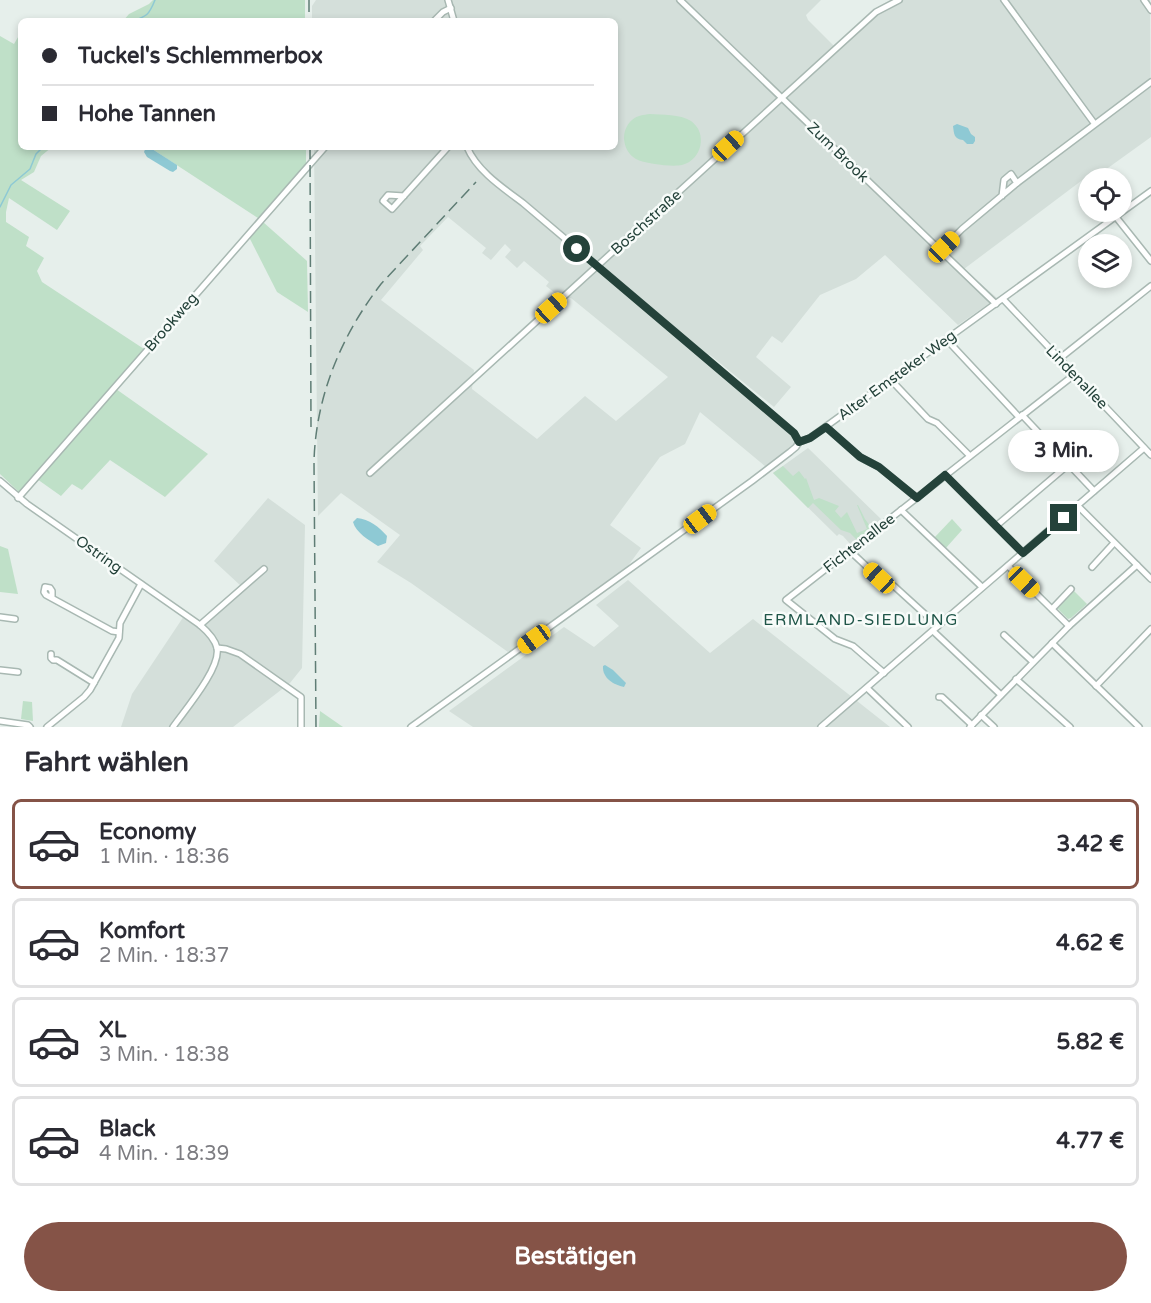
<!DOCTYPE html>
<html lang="de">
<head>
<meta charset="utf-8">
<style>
  body { margin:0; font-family:"Varela Round",sans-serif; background:#f7f7f7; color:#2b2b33; height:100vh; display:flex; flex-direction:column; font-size:22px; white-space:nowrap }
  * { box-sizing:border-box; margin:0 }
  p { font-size:20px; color:#7c7c81 }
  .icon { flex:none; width:33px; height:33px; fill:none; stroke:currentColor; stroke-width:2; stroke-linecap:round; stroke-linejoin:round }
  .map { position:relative; height:727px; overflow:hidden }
  .sheet { display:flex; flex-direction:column; background:#fff; flex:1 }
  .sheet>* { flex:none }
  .top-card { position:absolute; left:18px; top:18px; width:600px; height:132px; border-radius:9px; box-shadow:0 3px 9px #0003; display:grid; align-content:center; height:132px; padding:0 24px; background:#fff }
  .fabs { position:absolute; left:1078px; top:168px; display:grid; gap:12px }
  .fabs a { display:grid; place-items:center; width:54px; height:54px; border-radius:50%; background:#fff; box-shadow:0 3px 9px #0003; font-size:30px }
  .end { position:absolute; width:27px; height:27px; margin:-14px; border:8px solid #24423a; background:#fff; box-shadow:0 0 0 3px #fff }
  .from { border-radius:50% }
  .bubble { position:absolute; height:42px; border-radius:21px; background:#fff; box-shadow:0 3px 9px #0003; font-size:20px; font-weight:700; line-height:42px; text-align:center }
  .car { position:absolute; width:18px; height:36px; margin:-18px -9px; border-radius:8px; box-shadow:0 0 4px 2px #0007; background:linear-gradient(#f5c518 24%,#345 0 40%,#f5c518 0 76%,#345 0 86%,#f5c518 0) }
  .top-card b { display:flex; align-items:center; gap:21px; height:57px; font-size:22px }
  .top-card b+b { border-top:2px solid #e1e1e2 }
  .top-card i { width:15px; height:15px; background:#2b2b33 }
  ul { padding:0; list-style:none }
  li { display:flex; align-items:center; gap:18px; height:90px; margin:0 12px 9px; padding:0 12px; border:3px solid #e1e1e2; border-radius:9px }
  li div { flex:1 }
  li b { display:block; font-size:22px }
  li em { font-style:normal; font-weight:700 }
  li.on { border-color:#855347 }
  li>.icon { width:54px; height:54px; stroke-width:1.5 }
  h2 { padding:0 24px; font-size:27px; line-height:72px }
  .button { display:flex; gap:12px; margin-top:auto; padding:12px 24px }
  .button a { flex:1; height:69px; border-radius:36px; background:#855347; color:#fff; font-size:24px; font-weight:700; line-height:69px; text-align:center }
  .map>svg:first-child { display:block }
  .built { fill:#d4dfda; fill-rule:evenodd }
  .green { fill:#bfe0c8 }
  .water { fill:#8ec9d4 }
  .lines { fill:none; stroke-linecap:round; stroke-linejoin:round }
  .stream { stroke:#8ec9d4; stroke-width:1.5 }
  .minor-casing { stroke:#a8b8b2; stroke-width:8 }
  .minor { stroke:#fff; stroke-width:5 }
  .rail { stroke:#5f7d75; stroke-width:1.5; stroke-dasharray:12 6; stroke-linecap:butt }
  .route { stroke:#24423a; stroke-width:8 }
  .labels { text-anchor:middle; stroke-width:5; stroke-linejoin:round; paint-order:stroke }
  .street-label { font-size:15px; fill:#24423a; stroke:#f7fbf9 }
  .neighbourhood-label { font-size:16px; letter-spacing:1.5px; fill:#1f5548; stroke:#f7fbf9 }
</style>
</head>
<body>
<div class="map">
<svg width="1151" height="727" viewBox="0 0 1151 727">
  <rect width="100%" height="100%" fill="#e6efeb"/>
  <!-- built -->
  <g class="built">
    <path d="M316,0h505l-15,15 2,5 26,26 44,-38 21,-8h251l1,137 -57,41h-5v4l-4,-4 -121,91 33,29 -39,27 -73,-70 -29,24 -36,16 -38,48 -10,-7 -16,21 35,30 -17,20 -64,-52 -6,6 89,74 2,7 -2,5 -27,20 -66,-55 -15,32 -25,13 -50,68 31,23 -16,22 -117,82 -97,-69 -34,-21 23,-27 -59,-42 -23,23 -4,-369h301v-126h-303v-15zM448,217l38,31 -4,5 9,7 14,-16 6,6 -6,7 12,11 7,-7 25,21 -3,4 14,11 11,1 97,79 -52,44 -31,-25 -48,43 -65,-50 2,-19 -93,-70 42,-50 -3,-4z"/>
    <polygon points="808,448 883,521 852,546 843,536 839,534 837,536 773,473"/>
    <polygon points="268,498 305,525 302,668 290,683 233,727 121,727 132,694 186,613 199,622 241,586 214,561"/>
    <polygon points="628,580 710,653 753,619 890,727 473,727 449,711 564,627 594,647 619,626 596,605"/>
  </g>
  <!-- green -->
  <g class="green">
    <polygon points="153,0 305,0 305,21 123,21 129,14 149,4"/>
    <polygon points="21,32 21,147 52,147 41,156 34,172 21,180 70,211 57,230 9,198 6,212 6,222 29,237 26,246 44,258 37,271 42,282 144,349 19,492 0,474 0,36 14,44"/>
    <path d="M650,114c12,1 30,0 41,7 17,12 11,39 -9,44 -9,2 -37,-1 -46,-6 -14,-8 -16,-29 -4,-39 6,-5 11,-5 18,-6z"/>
    <polygon points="149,147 306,147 306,164 258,218"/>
    <polygon points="263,222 307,261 308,312 277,292 249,237"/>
    <polygon points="116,389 208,454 165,497 110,460 82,490 72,484 61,496 37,479"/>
    <polygon points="783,466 793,476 799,471 805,479 806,478 814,500 819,498 839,506 835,511 841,518 847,512 857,533 867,529 857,505 858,505 865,519 872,529 857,540 850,533 841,530 813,503 808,508 773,473"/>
    <polygon points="952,519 962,530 945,549 934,538"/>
    <polygon points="0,546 8,549 18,594 0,592"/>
    <polygon points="1073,590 1087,604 1071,618 1068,619 1056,607"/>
    <polygon points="23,701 32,702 33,721 21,719"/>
    <polygon points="320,711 343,727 319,727"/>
  </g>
  <!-- water -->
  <g class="water">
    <path d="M957,124l11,4 3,6 4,3v4l-2,3h-6l-4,-4c-9,-1 -9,-6 -10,-14z"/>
    <polygon points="146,147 149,147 177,165 177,169 173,172 170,171 147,157 144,152"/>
    <path d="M357,518c12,1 22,9 30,18l-1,7 -8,3c-9,-6 -22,-13 -25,-24z"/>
    <path d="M605,665l8,5 13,13 -2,4c-10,-2 -22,-9 -21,-21z"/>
  </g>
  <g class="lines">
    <!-- stream -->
    <g class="stream">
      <path d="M133,21c14,-5 16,-6 22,-21"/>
      <polyline points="0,207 11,185 30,169 36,154 43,147"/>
    </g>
    <defs>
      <g id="minor">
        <polyline points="448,0 454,21"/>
        <polyline points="680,0 996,304"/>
        <polyline points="1004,0 1094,123"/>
        <polyline points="1144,0 1151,10"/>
        <polyline points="434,21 443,12 451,8"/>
        <path d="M467,147c10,24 36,41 56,56l271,230 5,9"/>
        <polyline points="1017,183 1151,82"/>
        <polyline points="404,196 388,195 383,201 392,209 448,147"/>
        <polyline points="1116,217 1151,261"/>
        <polyline points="941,250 962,229 1017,183 1011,174 1004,180 1002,196"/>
        <polyline points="1003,299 1151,455"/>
        <polyline points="947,340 1019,417"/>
        <polyline points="1059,359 1151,286"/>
        <polyline points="891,380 928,419 937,423 970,456"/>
        <polyline points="1022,415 1094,491"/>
        <polyline points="826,427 860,457 879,467 917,498"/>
        <polyline points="370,473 876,12 899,0"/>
        <polyline points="945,475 1023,553"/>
        <path d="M0,481l27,23 173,121c7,6 15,14 17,23 4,20 -32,62 -44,79"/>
        <polyline points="18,498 325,147"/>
        <polyline points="1078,506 1151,579"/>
        <polyline points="901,510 982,587"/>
        <polyline points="996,526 1068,465"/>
        <polyline points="850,551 879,578 894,586 938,626"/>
        <polyline points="1008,566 1069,626"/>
        <polyline points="1092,567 1114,543"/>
        <polyline points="52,598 52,591 50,588 45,587 44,592 46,595 112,631 119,632"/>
        <polyline points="1052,609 1071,589"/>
        <polyline points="0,617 15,619"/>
        <polyline points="200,625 264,569"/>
        <polyline points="933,631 1001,695"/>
        <polyline points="1004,635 1033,662"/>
        <polyline points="1052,643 1139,727"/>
        <polyline points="217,648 226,649 240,654 301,697 301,727"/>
        <polyline points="51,654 51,658 53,660 57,660 94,683"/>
        <polyline points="0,670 18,672"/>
        <polyline points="884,673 853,646 835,639 786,600 1074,375"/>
        <polyline points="1016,679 1070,727"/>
        <polyline points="1096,686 1151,629"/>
        <polyline points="867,688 908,727"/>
        <polyline points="939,697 942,697 972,725"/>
        <polyline points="981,715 994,727"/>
        <polyline points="0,721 28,725 30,727"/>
        <polyline points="47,727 84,697 90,690 119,638 120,623 141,584"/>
        <polyline points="411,727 752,481 790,452 796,447 799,442 810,438 1151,191"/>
        <polyline points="821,727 1144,448"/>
        <polyline points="970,727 1069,626 1137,565"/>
      </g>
    </defs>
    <!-- minor casing -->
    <use href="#minor" class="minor-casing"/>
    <!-- minor -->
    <use href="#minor" class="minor"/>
    <!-- rail -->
    <g class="rail">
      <polyline points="309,0 309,21"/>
      <polyline points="310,147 311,427"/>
      <path d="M316,727l-2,-266c2,-65 27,-125 67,-177l95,-102"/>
    </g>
  </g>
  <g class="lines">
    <!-- route -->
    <polyline class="route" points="577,249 794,433 799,442 810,438 826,427 860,457 879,467 917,498 945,475 1023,553 1064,518"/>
  </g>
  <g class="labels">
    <!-- street labels -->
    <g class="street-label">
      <text transform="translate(838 152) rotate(44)" y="5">Zum Brook</text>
      <text transform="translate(646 222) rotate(-42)" y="5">Boschstraße</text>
      <text transform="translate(171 322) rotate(-49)" y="5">Brookweg</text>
      <text transform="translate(897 375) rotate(-36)" y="5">Alter Emsteker Weg</text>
      <text transform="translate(1077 377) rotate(46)" y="5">Lindenallee</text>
      <text transform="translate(859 543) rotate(-38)" y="5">Fichtenallee</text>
      <text transform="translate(99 554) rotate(35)" y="5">Ostring</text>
    </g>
    <!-- neighbourhood labels -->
    <g class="neighbourhood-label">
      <text x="861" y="625">ERMLAND-SIEDLUNG</text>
    </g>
  </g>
</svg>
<div class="fabs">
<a><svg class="icon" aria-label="locate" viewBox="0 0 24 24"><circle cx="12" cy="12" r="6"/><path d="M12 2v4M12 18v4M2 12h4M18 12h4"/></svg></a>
<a><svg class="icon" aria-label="layers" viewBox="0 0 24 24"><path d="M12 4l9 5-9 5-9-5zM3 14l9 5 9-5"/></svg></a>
</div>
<i class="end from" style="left:577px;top:249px"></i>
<i class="end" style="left:1064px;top:518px"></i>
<div class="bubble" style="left:1008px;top:430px;width:111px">3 Min.</div>
<i class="car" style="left:728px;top:146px;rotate:47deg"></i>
<i class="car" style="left:944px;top:247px;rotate:46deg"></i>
<i class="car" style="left:551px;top:308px;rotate:48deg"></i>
<i class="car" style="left:700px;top:519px;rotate:53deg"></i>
<i class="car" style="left:879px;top:578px;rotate:313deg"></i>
<i class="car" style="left:1024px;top:582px;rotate:134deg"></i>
<i class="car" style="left:534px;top:639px;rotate:234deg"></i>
<div class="top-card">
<b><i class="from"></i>Tuckel's Schlemmerbox</b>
<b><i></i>Hohe Tannen</b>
</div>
</div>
<section class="sheet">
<h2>Fahrt wählen</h2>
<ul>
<li class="on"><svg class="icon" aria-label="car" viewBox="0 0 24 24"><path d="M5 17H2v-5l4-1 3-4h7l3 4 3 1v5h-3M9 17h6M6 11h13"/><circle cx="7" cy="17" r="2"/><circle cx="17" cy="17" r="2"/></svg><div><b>Economy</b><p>1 Min. · 18:36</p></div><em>3.42 €</em></li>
<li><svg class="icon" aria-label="car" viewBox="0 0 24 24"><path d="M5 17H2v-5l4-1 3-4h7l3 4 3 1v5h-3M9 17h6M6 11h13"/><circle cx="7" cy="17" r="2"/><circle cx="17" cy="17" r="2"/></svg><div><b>Komfort</b><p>2 Min. · 18:37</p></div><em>4.62 €</em></li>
<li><svg class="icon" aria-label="car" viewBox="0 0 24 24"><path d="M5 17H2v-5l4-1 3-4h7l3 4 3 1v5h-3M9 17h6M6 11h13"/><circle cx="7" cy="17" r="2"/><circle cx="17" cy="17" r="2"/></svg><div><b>XL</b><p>3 Min. · 18:38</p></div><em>5.82 €</em></li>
<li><svg class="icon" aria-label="car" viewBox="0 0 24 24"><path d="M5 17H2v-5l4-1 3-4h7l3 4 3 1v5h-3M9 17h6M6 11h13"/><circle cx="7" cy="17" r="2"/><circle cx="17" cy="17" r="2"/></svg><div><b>Black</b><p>4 Min. · 18:39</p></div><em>4.77 €</em></li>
</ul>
<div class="button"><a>Bestätigen</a></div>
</section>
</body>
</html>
